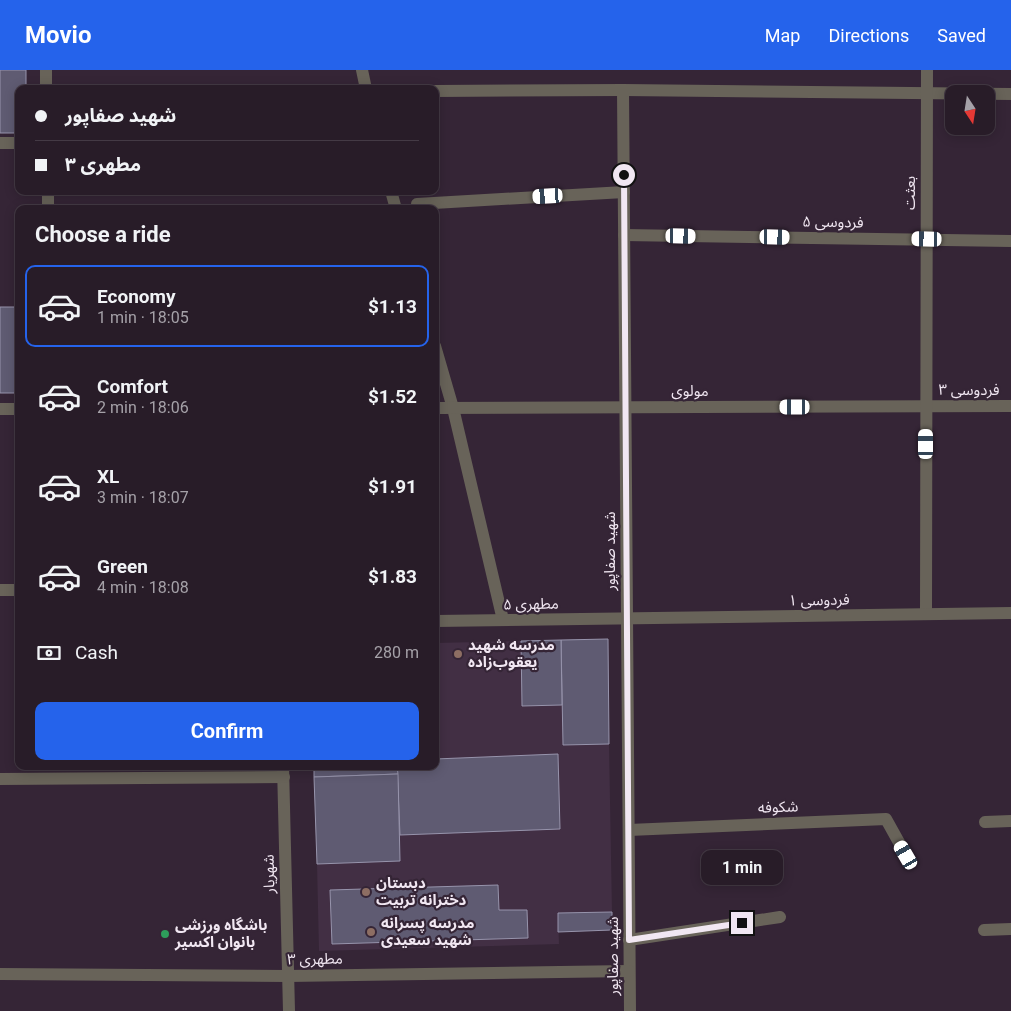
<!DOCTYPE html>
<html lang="en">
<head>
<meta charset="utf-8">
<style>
  body { margin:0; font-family:Roboto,"Noto Sans Arabic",sans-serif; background:#342934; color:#f1f3f6; height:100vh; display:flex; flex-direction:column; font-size:19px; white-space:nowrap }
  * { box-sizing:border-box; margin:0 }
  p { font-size:16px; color:#a5a1a8 }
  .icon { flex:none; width:28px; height:28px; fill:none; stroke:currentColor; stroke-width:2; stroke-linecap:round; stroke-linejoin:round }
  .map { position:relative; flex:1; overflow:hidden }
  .details { position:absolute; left:15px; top:135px; width:424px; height:565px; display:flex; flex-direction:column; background:#281c28; border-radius:10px; box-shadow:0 2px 12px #0003,0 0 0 1px #443a45 }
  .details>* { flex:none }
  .guide { position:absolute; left:15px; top:15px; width:424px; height:110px; border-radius:10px; box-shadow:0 2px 12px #0003,0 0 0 1px #443a45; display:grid; align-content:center; height:110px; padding:0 20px; background:#281c28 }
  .needle { width:32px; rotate:168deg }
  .tools { position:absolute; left:945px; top:15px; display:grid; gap:10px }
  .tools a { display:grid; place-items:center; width:50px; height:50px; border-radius:10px; background:#281c28; box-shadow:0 2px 12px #0003,0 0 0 1px #443a45; font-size:25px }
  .end { position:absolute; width:22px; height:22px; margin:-11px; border:6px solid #f1e7f2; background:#111; box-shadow:0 0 0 2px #111 }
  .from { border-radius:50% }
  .bubble { position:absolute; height:35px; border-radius:10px; background:#281c28; box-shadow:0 2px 12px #0003,0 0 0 1px #443a45; font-size:16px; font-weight:700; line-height:35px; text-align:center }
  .car { position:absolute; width:15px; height:30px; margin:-15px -8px; border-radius:6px; box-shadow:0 0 4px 1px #0007; background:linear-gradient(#fff 24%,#345 0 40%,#fff 0 76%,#345 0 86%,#fff 0) }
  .guide b { display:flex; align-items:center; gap:18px; height:48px; font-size:19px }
  .guide b+b { border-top:1px solid #443a45 }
  .guide i { width:12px; height:12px; background:#f1f3f6 }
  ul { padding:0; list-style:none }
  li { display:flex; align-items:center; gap:15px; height:82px; margin:0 10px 8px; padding:0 10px; border:2px solid transparent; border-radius:10px }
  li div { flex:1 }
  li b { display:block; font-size:19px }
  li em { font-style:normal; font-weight:700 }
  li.on { border-color:#2563eb }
  li>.icon { width:45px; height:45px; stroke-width:1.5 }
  h2 { padding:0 20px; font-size:22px; line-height:60px }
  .pay { display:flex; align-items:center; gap:12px; height:55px; padding:0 20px; font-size:19px }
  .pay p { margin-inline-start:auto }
  .cta { display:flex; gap:10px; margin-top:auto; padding:10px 20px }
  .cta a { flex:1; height:58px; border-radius:10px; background:#2563eb; color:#fff; font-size:20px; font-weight:700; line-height:58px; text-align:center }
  header { display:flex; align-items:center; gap:30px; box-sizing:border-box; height:70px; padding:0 25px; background:#2563eb; color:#fff }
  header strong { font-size:24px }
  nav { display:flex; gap:28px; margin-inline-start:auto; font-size:18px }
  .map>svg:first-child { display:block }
  .built { fill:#422f44 }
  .building { fill:#5f5b72; stroke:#9794ac }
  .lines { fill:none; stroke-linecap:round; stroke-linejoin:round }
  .street { stroke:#686359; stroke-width:12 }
  .route { stroke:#f1e7f2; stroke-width:6 }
  .education-dot { fill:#8d6e63; stroke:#352536; stroke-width:2 }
  .leisure-dot { fill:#2e9e5b; stroke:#352536; stroke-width:2 }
  .labels { text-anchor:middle; stroke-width:4.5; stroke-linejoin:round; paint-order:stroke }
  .street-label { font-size:15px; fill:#f1e7f2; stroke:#352536 }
  .poi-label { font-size:15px; font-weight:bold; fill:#f1e7f2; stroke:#352536; text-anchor:start }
</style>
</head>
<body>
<header>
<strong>Movio</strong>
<nav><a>Map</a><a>Directions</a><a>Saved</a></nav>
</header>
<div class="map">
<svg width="1011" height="941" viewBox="0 0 1011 941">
  <rect width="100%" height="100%" fill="#352536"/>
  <!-- built -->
  <polygon class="built" points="521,571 522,636 562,635 563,675 609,674 612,842 558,843 559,874 319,881 317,794 400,791 397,696 435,696 435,573"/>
  <!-- building -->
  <g class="building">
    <polygon points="0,0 26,0 26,19 19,19 19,63 0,63"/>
    <rect x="0" y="237" width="17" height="86"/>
    <polygon points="608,569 609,674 563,675 561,570"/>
    <polygon points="561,570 562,635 522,636 521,571"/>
    <polygon points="558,684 560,759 400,765 397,696 435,696 435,689"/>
    <polygon points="314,696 397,696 398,704 314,707"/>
    <polygon points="398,704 400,791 317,794 314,707"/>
    <polygon points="498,815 499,840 527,840 528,868 332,874 330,820"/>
    <polygon points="612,842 612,860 558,862 558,843"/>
  </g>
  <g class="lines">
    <!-- street -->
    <g class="street">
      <polyline points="46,0 46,19"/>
      <polyline points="362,0 366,19"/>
      <polyline points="623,20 630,941"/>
      <polyline points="435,21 623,20 1011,24"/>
      <polyline points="0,73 19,73"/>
      <polyline points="48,121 48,139"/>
      <polyline points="391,121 396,139"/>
      <polyline points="417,134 624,122"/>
      <polyline points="624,165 1011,171"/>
      <polyline points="435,276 453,338 503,550"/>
      <polyline points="435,338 1011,336"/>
      <polyline points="0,339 19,339"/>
      <polyline points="0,520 19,520"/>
      <polyline points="926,544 927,0"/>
      <polyline points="435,551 1011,543"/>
      <polyline points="283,696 289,941"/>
      <polyline points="0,709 284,707"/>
      <polyline points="985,752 1011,751"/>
      <polyline points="629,760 886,749 906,785"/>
      <polyline points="984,860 1011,859"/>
      <polyline points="629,870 780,847"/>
      <polyline points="0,904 288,906 629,901"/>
    </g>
  </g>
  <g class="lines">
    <!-- route -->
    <polyline class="route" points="624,105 629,870 742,853"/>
  </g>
  <!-- markers -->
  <g class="education-dot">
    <circle cx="458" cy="584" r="5"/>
    <circle cx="366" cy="822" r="5"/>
    <circle cx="371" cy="862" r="5"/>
  </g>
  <circle class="leisure-dot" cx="165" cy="864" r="5"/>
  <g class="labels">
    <!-- street labels -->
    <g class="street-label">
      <text transform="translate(910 123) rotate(-90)" y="5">بعثت</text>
      <text transform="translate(833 152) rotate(1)" y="5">فردوسی ۵</text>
      <text x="969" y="325">فردوسی ۳</text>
      <text x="690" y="326">مولوی</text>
      <text transform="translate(610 481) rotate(-90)" y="5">شهید صفاپور</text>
      <text transform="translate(819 530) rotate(-1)" y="5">فردوسی ۱</text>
      <text transform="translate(531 534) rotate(-1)" y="5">مطهری ۵</text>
      <text transform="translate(778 737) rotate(-2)" y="5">شکوفه</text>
      <text transform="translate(269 804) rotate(-91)" y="5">شهریار</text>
      <text transform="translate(613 886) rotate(-90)" y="5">شهید صفاپور</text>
      <text transform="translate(315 889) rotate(-1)" y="5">مطهری ۳</text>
    </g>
    <!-- poi labels -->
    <g class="poi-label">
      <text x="468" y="580">مدرسه شهید<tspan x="468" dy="17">یعقوب‌زاده</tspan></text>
      <text x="376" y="818">دبستان<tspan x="376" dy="17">دخترانه تربیت</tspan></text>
      <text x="381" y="858">مدرسه پسرانه<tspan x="381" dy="17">شهید سعیدی</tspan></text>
      <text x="175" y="860">باشگاه ورزشی<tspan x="175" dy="17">بانوان اکسیر</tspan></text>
    </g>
  </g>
</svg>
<div class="tools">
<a><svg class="needle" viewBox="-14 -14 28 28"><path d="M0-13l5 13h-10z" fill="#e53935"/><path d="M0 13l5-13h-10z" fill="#a5a1a8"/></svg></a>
</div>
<i class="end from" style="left:624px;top:105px"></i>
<i class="end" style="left:742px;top:853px"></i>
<div class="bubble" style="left:701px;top:780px;width:82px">1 min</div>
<i class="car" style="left:548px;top:126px;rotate:267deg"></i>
<i class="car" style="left:681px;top:166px;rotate:91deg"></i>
<i class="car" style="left:775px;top:167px;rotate:91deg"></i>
<i class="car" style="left:927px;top:169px;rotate:271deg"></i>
<i class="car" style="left:795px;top:337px;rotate:270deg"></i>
<i class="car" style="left:926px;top:374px;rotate:0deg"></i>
<i class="car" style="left:906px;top:785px;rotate:330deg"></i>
<div class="guide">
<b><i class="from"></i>شهید صفاپور</b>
<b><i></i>مطهری ۳</b>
</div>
<section class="details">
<h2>Choose a ride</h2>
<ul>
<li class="on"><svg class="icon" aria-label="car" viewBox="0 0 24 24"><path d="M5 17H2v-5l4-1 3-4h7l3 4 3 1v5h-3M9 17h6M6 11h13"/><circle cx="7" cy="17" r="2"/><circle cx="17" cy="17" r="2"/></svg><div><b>Economy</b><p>1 min · 18:05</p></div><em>$1.13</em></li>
<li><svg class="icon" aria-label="car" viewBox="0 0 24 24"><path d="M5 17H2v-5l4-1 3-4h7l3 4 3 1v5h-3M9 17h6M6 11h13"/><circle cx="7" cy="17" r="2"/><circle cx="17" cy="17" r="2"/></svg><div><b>Comfort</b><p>2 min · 18:06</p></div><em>$1.52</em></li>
<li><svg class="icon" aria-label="car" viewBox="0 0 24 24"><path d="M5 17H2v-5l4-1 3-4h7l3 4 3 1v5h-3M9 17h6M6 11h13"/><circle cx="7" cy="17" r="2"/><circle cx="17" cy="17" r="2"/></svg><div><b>XL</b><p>3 min · 18:07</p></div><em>$1.91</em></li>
<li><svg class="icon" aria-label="car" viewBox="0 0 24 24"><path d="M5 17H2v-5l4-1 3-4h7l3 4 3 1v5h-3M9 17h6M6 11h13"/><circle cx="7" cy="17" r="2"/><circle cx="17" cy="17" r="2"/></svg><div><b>Green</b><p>4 min · 18:08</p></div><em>$1.83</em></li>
</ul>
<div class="pay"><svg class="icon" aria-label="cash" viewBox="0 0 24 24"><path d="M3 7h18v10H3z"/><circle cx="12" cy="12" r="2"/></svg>Cash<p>280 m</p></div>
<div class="cta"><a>Confirm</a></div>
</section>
</div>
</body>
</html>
